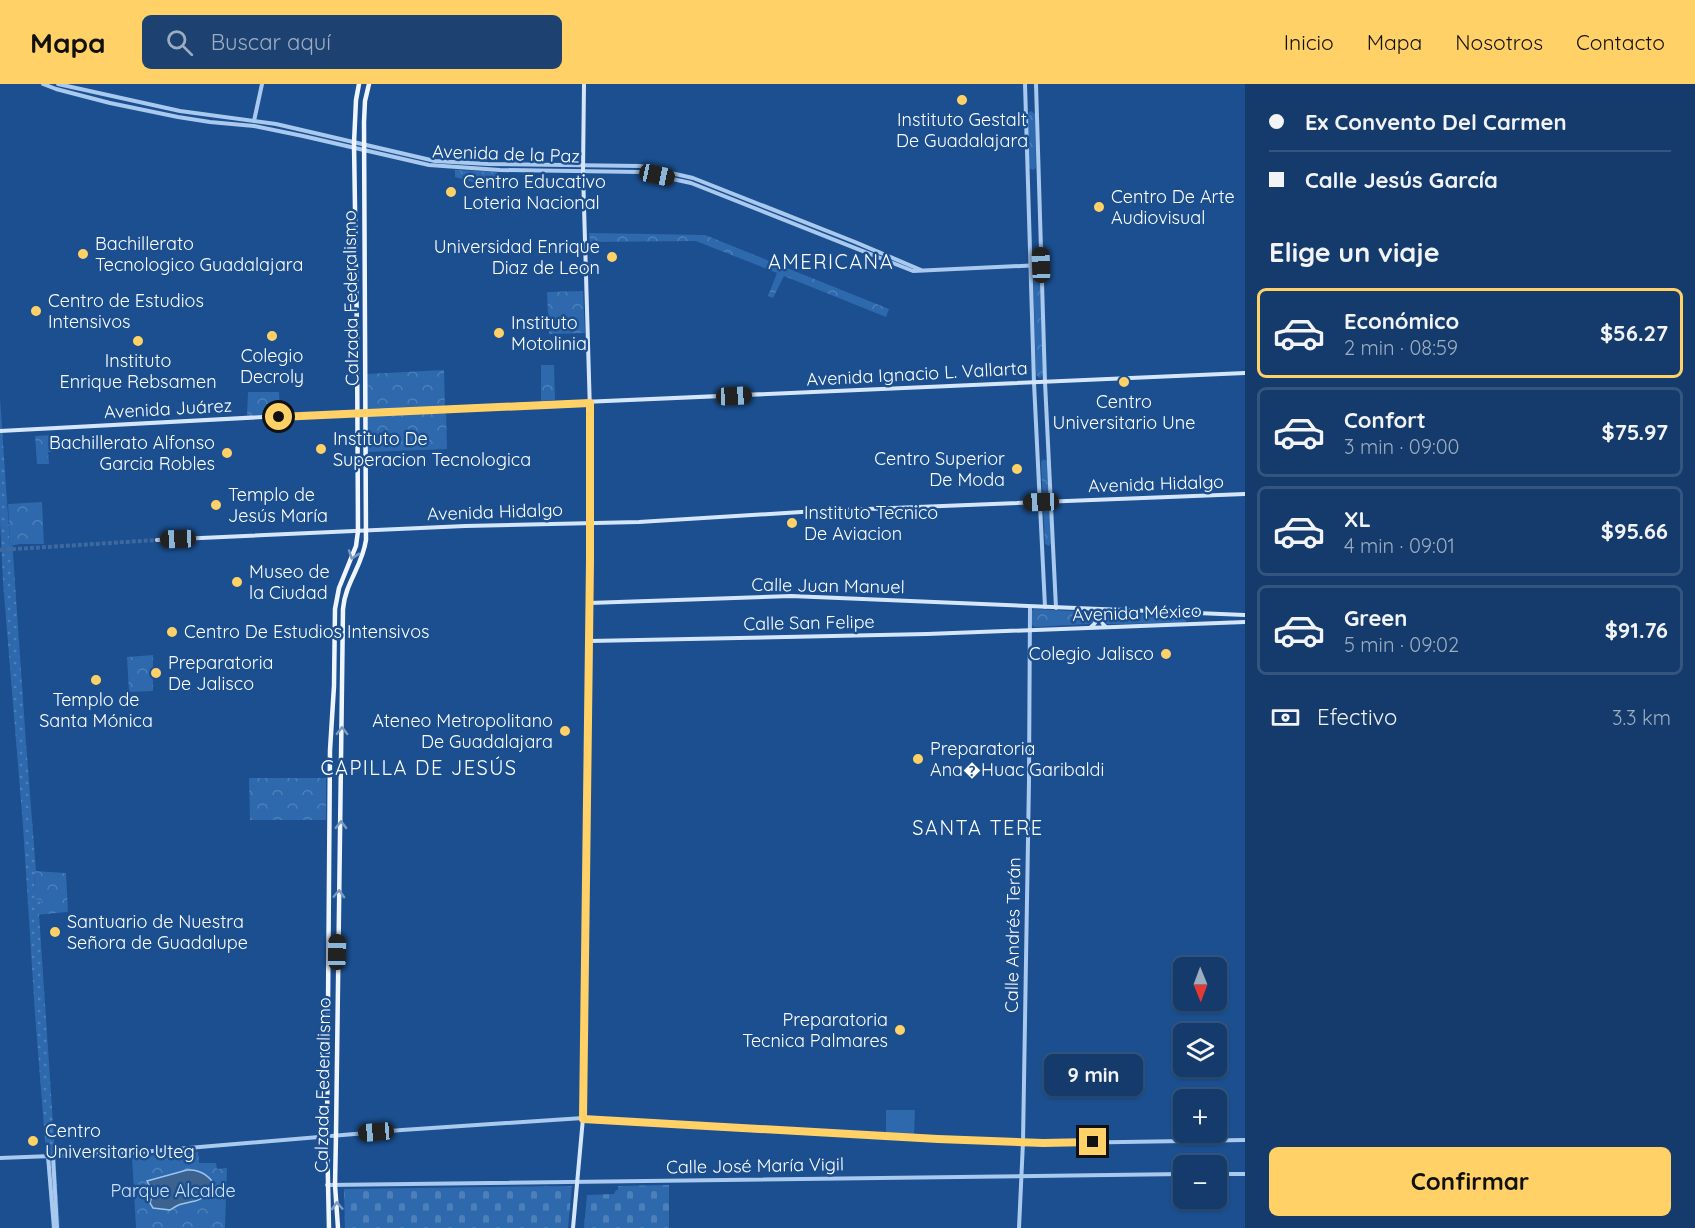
<!DOCTYPE html>
<html lang="es">
<head>
<meta charset="utf-8">
<style>
  body { margin:0; font-family:Quicksand,sans-serif; background:#1d4271; color:#f1f3f6; height:100vh; display:flex; flex-direction:column; font-size:22px; white-space:nowrap }
  * { box-sizing:border-box; margin:0 }
  p { font-size:20px; color:#9dadc1 }
  .icon { flex:none; width:33px; height:33px; fill:none; stroke:currentColor; stroke-width:2; stroke-linecap:round; stroke-linejoin:round }
  .map { position:relative; flex:1; overflow:hidden }
  .drawer { display:flex; flex-direction:column; background:#143b6b; width:450px }
  .drawer>* { flex:none }
  .hud { display:grid; align-content:center; height:132px; padding:0 24px; background:#143b6b }
  .needle { width:39px; rotate:179deg }
  .buttons { position:absolute; left:1173px; top:873px; display:grid; gap:12px }
  .buttons a { display:grid; place-items:center; width:54px; height:54px; border-radius:9px; background:#143b6b; box-shadow:0 2px 4px #0004,0 0 0 2px #33557e; font-size:30px }
  .end { position:absolute; width:27px; height:27px; margin:-14px; border:8px solid #ffd166; background:#111; box-shadow:0 0 0 3px #111 }
  .from { border-radius:50% }
  .bubble { position:absolute; height:42px; border-radius:9px; background:#143b6b; box-shadow:0 2px 4px #0004,0 0 0 2px #33557e; font-size:20px; font-weight:800; line-height:42px; text-align:center }
  .car { position:absolute; width:18px; height:36px; margin:-18px -9px; border-radius:8px; box-shadow:0 0 4px 2px #0007; background:linear-gradient(#222 24%,#8ab4d8 0 40%,#222 0 76%,#8ab4d8 0 86%,#222 0) }
  .hud b { display:flex; align-items:center; gap:21px; height:57px; font-size:22px }
  .hud b+b { border-top:2px solid #33557e }
  .hud i { width:15px; height:15px; background:#f1f3f6 }
  ul { padding:0; list-style:none }
  li { display:flex; align-items:center; gap:18px; height:90px; margin:0 12px 9px; padding:0 12px; border:3px solid #33557e; border-radius:9px }
  li div { flex:1 }
  li b { display:block; font-size:22px }
  li em { font-style:normal; font-weight:800 }
  li.selected { border-color:#ffd166 }
  li>.icon { width:54px; height:54px; stroke-width:1.5 }
  h2 { padding:0 24px; font-size:27px; line-height:72px }
  .pay { display:flex; align-items:center; gap:15px; height:66px; padding:0 24px; font-size:22px }
  .pay p { margin-inline-start:auto }
  .primary-button { display:flex; gap:12px; margin-top:auto; padding:12px 24px }
  .primary-button a { flex:1; height:69px; border-radius:9px; background:#ffd166; color:#111; font-size:24px; font-weight:800; line-height:69px; text-align:center }
  header { display:flex; align-items:center; gap:36px; box-sizing:border-box; height:84px; padding:0 30px; background:#ffd166; color:#111 }
  header strong { font-size:28px }
  nav { display:flex; gap:33px; margin-inline-start:auto; font-size:21px }
  .search { width:420px; height:54px; background:#1d4271; display:flex; align-items:center; gap:15px; box-sizing:border-box; padding:0 21px; border-radius:9px; color:#9dadc1; font-size:22px }
  main { display:flex; flex:1; min-height:0 }
  .map>svg:first-child { display:block }
  .grass { fill:#2e69ad }
  .forest { fill:url(#forest-crowns) }
  .cemetery { fill:url(#cemetery-stones) }
  .garden { fill:url(#garden-dots) }
  .water { fill:#3c6290; stroke:#9cc4f0; stroke-width:1.5 }
  .lines { fill:none; stroke-linecap:round; stroke-linejoin:round }
  .secondary-tunnel { stroke:#3d69a0; stroke-width:4; stroke-dasharray:4 2; stroke-linecap:butt }
  .tertiary { stroke:#a9c9ee; stroke-width:4 }
  .secondary { stroke:#d6e6fa; stroke-width:4 }
  .primary { stroke:#f0f6ff; stroke-width:4.5 }
  .oneway { stroke:#7b9ac1 }
  .route { stroke:#ffd166; stroke-width:8 }
  .poi-dot { fill:#ffd166; stroke:#1b4f8f; stroke-width:2 }
  .labels { text-anchor:middle; stroke-width:5; stroke-linejoin:round; paint-order:stroke }
  .poi-label { font-size:18px; fill:#fff; stroke:#1b4f8f; text-anchor:start }
  .street-label { font-size:18px; fill:#fff; stroke:#1b4f8f }
  .park-label { font-size:18px; fill:#cfe3fa; stroke:#1b4f8f }
  .neighbourhood-label { font-size:20px; letter-spacing:1.5px; fill:#fff; stroke:#1b4f8f }
</style>
</head>
<body>
<header>
<strong>Mapa</strong>
<div class="search"><svg class="icon" aria-label="search" viewBox="0 0 24 24"><circle cx="10" cy="10" r="6"/><path d="M15 15l6 6"/></svg>Buscar aquí</div>
<nav><a>Inicio</a><a>Mapa</a><a>Nosotros</a><a>Contacto</a></nav>
</header>
<main>
<div class="map">
<svg width="1245" height="1144" viewBox="0 0 1245 1144">
  <defs>
    <pattern id="forest-crowns" width="20" height="18" patternUnits="userSpaceOnUse" patternTransform="scale(1.5)"><rect width="20" height="18" fill="#2e69ad"/><path d="M2 6a3 3 0 1 1 6 0M12 15a3 3 0 1 1 6 0" fill="none" stroke="#4d80b9"/></pattern>
    <pattern id="cemetery-stones" width="16" height="16" patternUnits="userSpaceOnUse" patternTransform="scale(1.5)"><rect width="16" height="16" fill="#2e69ad"/><path d="M2 7V4a2 2 0 0 1 4 0v3zM10 15v-3a2 2 0 0 1 4 0v3z" fill="#4d80b9"/></pattern>
    <pattern id="garden-dots" width="8" height="8" patternUnits="userSpaceOnUse" patternTransform="scale(1.5)"><rect width="8" height="8" fill="#2e69ad"/><path d="M2 2h.1M6 6h.1" fill="none" stroke="#4d80b9" stroke-width="1.8" stroke-linecap="round"/></pattern>
  </defs>
  <rect width="100%" height="100%" fill="#1b4f8f"/>
  <!-- grass -->
  <polygon class="grass" points="886,1026 915,1026 914,1052 886,1050"/>
  <!-- forest -->
  <g class="forest">
    <polygon points="1031,27 1035,30 1036,84 1033,86 1029,84 1027,30"/>
    <polygon points="455,86 497,88 498,105 455,93"/>
    <polygon points="589,149 705,151 889,225 886,233 784,192 773,214 768,212 777,189 696,157 590,158"/>
    <polygon points="1037,186 1040,189 1043,291 1040,294 1036,291 1033,188"/>
    <polygon points="583,207 585,249 549,250 547,208"/>
    <polygon points="541,281 554,281 555,316 541,317"/>
    <polygon points="444,286 445,322 367,325 366,290"/>
    <polygon points="248,308 279,308 280,330 247,332"/>
    <polygon points="446,328 447,365 367,368 367,332"/>
    <polygon points="51,351 52,368 48,368 49,380 37,380 35,352"/>
    <polygon points="1043,375 1047,377 1051,459 1049,462 1045,460 1041,378"/>
    <polygon points="42,418 44,460 20,460 10,462 8,420"/>
    <polygon points="1034,525 1089,528 1093,531 1094,534 1092,539 1088,540 1035,543 1032,541 1031,528"/>
    <polygon points="1107,529 1184,532 1188,535 1184,539 1107,540 1103,536 1103,532"/>
    <polygon points="153,571 153,607 129,608 127,573"/>
    <polygon points="249,694 326,694 326,736 250,736"/>
    <polygon points="34,787 66,789 68,827 67,828 36,831"/>
    <polygon points="198,1068 199,1079 216,1079 217,1085 227,1084 225,1144 136,1144 132,1073"/>
  </g>
  <!-- cemetery -->
  <g class="cemetery">
    <polygon points="669,1101 669,1144 584,1144 587,1111 614,1110 616,1106 618,1106 618,1102"/>
    <polygon points="572,1102 568,1144 345,1144 344,1105"/>
  </g>
  <!-- garden -->
  <polygon class="garden" points="0,314 10,462 13,462 13,470 26,659 36,787 34,788 35,809 41,813 41,814 35,815 36,817 41,816 42,818 36,824 36,830 39,830 60,1144 52,1144 35,930 23,742 3,498 0,436"/>
  <!-- water -->
  <path class="water" d="M187,1086c14,-1 24,7 30,19l-3,3c-6,2 -12,7 -19,9 -12,3 -13,1 -25,9l-17,-2 -3,-5 3,-10 -6,-12z"/>
  <g class="lines">
    <!-- secondary-tunnel -->
    <polyline class="secondary-tunnel" points="0,466 157,456"/>
    <!-- tertiary -->
    <g class="tertiary">
      <polyline points="43,0 56,5 110,19 178,33 210,38 254,42 303,52 429,81 500,86 640,88 691,99 913,187 1041,181"/>
      <polyline points="58,0 180,27 276,40 435,77 488,80 640,82 693,94 855,158 921,186"/>
      <polyline points="1025,0 1034,299 1045,523"/>
      <polyline points="1036,0 1045,298 1056,524"/>
      <polyline points="254,37 262,0"/>
      <polyline points="48,1072 54,1144"/>
      <polyline points="53,1072 57,1144"/>
      <polyline points="0,1074 129,1069 402,1046 583,1034 917,1054 1023,1058 1063,1059 1245,1056"/>
      <polyline points="1216,1090 1245,1090"/>
      <polyline points="327,1101 1184,1090"/>
      <polyline points="1019,1144 1023,1058 1029,696 1030,523"/>
    </g>
    <!-- secondary -->
    <g class="secondary">
      <polyline points="0,347 357,328 1245,289"/>
      <polyline points="157,456 465,442 639,438 817,427 1245,410"/>
      <polyline points="589,519 791,512 1245,531"/>
      <path d="M1091,543c7,-5 7,-13 0,-18"/>
      <path d="M1106,543c-4,-3 -6,-8 -4,-13l6,-4"/>
      <polyline points="589,557 927,550 1245,538"/>
      <polyline points="573,1144 583,1034 590,492 591,362 583,88 584,0"/>
    </g>
    <!-- primary -->
    <g class="primary">
      <polyline points="329,1144 327,1051 330,666 334,602 335,525 339,504 356,462 358,447 357,253 354,59 356,16 359,0"/>
      <path d="M338,1144l-3,-43 1,-50 7,-526c2,-26 19,-42 23,-69l-2,-418 1,-21 4,-17"/>
    </g>
  </g>
  <!-- one-way arrows -->
  <defs><path id="oneway-chevron" d="M-2-3.5L2.5 0L-2 3.5" fill="none" stroke-width="1.6" stroke-linecap="round" stroke-linejoin="round" transform="scale(1.5)"/></defs>
  <g class="oneway">
    <use href="#oneway-chevron" transform="translate(353 471) rotate(109)"/>
    <use href="#oneway-chevron" transform="translate(342 647) rotate(-90)"/>
    <use href="#oneway-chevron" transform="translate(341 741) rotate(-89)"/>
    <use href="#oneway-chevron" transform="translate(339 810) rotate(-88)"/>
    <use href="#oneway-chevron" transform="translate(337 1122) rotate(-93)"/>
  </g>
  <g class="lines">
    <!-- route -->
    <polyline class="route" points="279,333 590,319 590,477 583,1035 938,1055 1043,1059 1093,1058"/>
  </g>
  <!-- markers -->
  <g class="poi-dot">
    <circle cx="962" cy="16" r="6"/>
    <circle cx="451" cy="108" r="6"/>
    <circle cx="1099" cy="123" r="6"/>
    <circle cx="83" cy="170" r="6"/>
    <circle cx="612" cy="173" r="6"/>
    <circle cx="36" cy="227" r="6"/>
    <circle cx="499" cy="249" r="6"/>
    <circle cx="272" cy="252" r="6"/>
    <circle cx="138" cy="257" r="6"/>
    <circle cx="1124" cy="298" r="6"/>
    <circle cx="321" cy="365" r="6"/>
    <circle cx="227" cy="369" r="6"/>
    <circle cx="1017" cy="385" r="6"/>
    <circle cx="216" cy="421" r="6"/>
    <circle cx="792" cy="439" r="6"/>
    <circle cx="237" cy="498" r="6"/>
    <circle cx="172" cy="548" r="6"/>
    <circle cx="1166" cy="570" r="6"/>
    <circle cx="156" cy="589" r="6"/>
    <circle cx="96" cy="596" r="6"/>
    <circle cx="565" cy="647" r="6"/>
    <circle cx="918" cy="675" r="6"/>
    <circle cx="55" cy="848" r="6"/>
    <circle cx="900" cy="946" r="6"/>
    <circle cx="33" cy="1057" r="6"/>
  </g>
  <g class="labels">
    <!-- poi labels -->
    <g class="poi-label">
      <text x="962" y="42" text-anchor="middle">Instituto Gestalt<tspan x="962" dy="21">De Guadalajara</tspan></text>
      <text x="463" y="104">Centro Educativo<tspan x="463" dy="21">Loteria Nacional</tspan></text>
      <text x="1111" y="119">Centro De Arte<tspan x="1111" dy="21">Audiovisual</tspan></text>
      <text x="95" y="166">Bachillerato<tspan x="95" dy="21">Tecnologico Guadalajara</tspan></text>
      <text x="600" y="169" text-anchor="end">Universidad Enrique<tspan x="600" dy="21">Diaz de Leon</tspan></text>
      <text x="48" y="223">Centro de Estudios<tspan x="48" dy="21">Intensivos</tspan></text>
      <text x="511" y="245">Instituto<tspan x="511" dy="21">Motolinia</tspan></text>
      <text x="272" y="278" text-anchor="middle">Colegio<tspan x="272" dy="21">Decroly</tspan></text>
      <text x="138" y="283" text-anchor="middle">Instituto<tspan x="138" dy="21">Enrique Rebsamen</tspan></text>
      <text x="1124" y="324" text-anchor="middle">Centro<tspan x="1124" dy="21">Universitario Une</tspan></text>
      <text x="333" y="361">Instituto De<tspan x="333" dy="21">Superacion Tecnologica</tspan></text>
      <text x="215" y="365" text-anchor="end">Bachillerato Alfonso<tspan x="215" dy="21">Garcia Robles</tspan></text>
      <text x="1005" y="381" text-anchor="end">Centro Superior<tspan x="1005" dy="21">De Moda</tspan></text>
      <text x="228" y="417">Templo de<tspan x="228" dy="21">Jesús María</tspan></text>
      <text x="804" y="435">Instituto Tecnico<tspan x="804" dy="21">De Aviacion</tspan></text>
      <text x="249" y="494">Museo de<tspan x="249" dy="21">la Ciudad</tspan></text>
      <text x="184" y="554">Centro De Estudios Intensivos</text>
      <text x="1154" y="576" text-anchor="end">Colegio Jalisco</text>
      <text x="168" y="585">Preparatoria<tspan x="168" dy="21">De Jalisco</tspan></text>
      <text x="96" y="622" text-anchor="middle">Templo de<tspan x="96" dy="21">Santa Mónica</tspan></text>
      <text x="553" y="643" text-anchor="end">Ateneo Metropolitano<tspan x="553" dy="21">De Guadalajara</tspan></text>
      <text x="930" y="671">Preparatoria<tspan x="930" dy="21">Ana�Huac Garibaldi</tspan></text>
      <text x="67" y="844">Santuario de Nuestra<tspan x="67" dy="21">Señora de Guadalupe</tspan></text>
      <text x="888" y="942" text-anchor="end">Preparatoria<tspan x="888" dy="21">Tecnica Palmares</tspan></text>
      <text x="45" y="1053">Centro<tspan x="45" dy="21">Universitario Uteg</tspan></text>
    </g>
    <!-- street labels -->
    <g class="street-label">
      <text transform="translate(506 70) rotate(2)" y="6">Avenida de la Paz</text>
      <text transform="translate(351 214) rotate(-91)" y="6">Calzada Federalismo</text>
      <text transform="translate(917 290) rotate(-3)" y="6">Avenida Ignacio L. Vallarta</text>
      <text transform="translate(168 325) rotate(-3)" y="6">Avenida Juárez</text>
      <text transform="translate(1156 400) rotate(-2)" y="6">Avenida Hidalgo</text>
      <text transform="translate(495 428) rotate(-2)" y="6">Avenida Hidalgo</text>
      <text transform="translate(828 502) rotate(1)" y="6">Calle Juan Manuel</text>
      <text transform="translate(1137 529) rotate(-2)" y="6">Avenida México</text>
      <text transform="translate(809 539) rotate(-1)" y="6">Calle San Felipe</text>
      <text transform="translate(1013 851) rotate(-89)" y="6">Calle Andrés Terán</text>
      <text transform="translate(323 1001) rotate(-89)" y="6">Calzada Federalismo</text>
      <text transform="translate(755 1082) rotate(-1)" y="6">Calle José María Vigil</text>
    </g>
    <!-- park labels -->
    <g class="park-label">
      <text x="173" y="1113">Parque Alcalde</text>
    </g>
    <!-- neighbourhood labels -->
    <g class="neighbourhood-label">
      <text x="831" y="185">AMERICANA</text>
      <text x="419" y="691">CAPILLA DE JESÚS</text>
      <text x="978" y="751">SANTA TERE</text>
    </g>
  </g>
</svg>
<div class="buttons">
<a><svg class="needle" viewBox="-14 -14 28 28"><path d="M0-13l5 13h-10z" fill="#e53935"/><path d="M0 13l5-13h-10z" fill="#9dadc1"/></svg></a>
<a><svg class="icon" aria-label="layers" viewBox="0 0 24 24"><path d="M12 4l9 5-9 5-9-5zM3 14l9 5 9-5"/></svg></a>
<a>+</a>
<a>−</a>
</div>
<i class="end from" style="left:279px;top:333px"></i>
<i class="end" style="left:1093px;top:1058px"></i>
<div class="bubble" style="left:1044px;top:970px;width:99px">9 min</div>
<i class="car" style="left:657px;top:91px;rotate:102deg"></i>
<i class="car" style="left:1041px;top:181px;rotate:358deg"></i>
<i class="car" style="left:734px;top:312px;rotate:87deg"></i>
<i class="car" style="left:1041px;top:418px;rotate:268deg"></i>
<i class="car" style="left:178px;top:455px;rotate:268deg"></i>
<i class="car" style="left:337px;top:868px;rotate:1deg"></i>
<i class="car" style="left:376px;top:1048px;rotate:265deg"></i>
</div>
<section class="drawer">
<div class="hud">
<b><i class="from"></i>Ex Convento Del Carmen</b>
<b><i></i>Calle Jesús García</b>
</div>
<h2>Elige un viaje</h2>
<ul>
<li class="selected"><svg class="icon" aria-label="car" viewBox="0 0 24 24"><path d="M5 17H2v-5l4-1 3-4h7l3 4 3 1v5h-3M9 17h6M6 11h13"/><circle cx="7" cy="17" r="2"/><circle cx="17" cy="17" r="2"/></svg><div><b>Económico</b><p>2 min · 08:59</p></div><em>$56.27</em></li>
<li><svg class="icon" aria-label="car" viewBox="0 0 24 24"><path d="M5 17H2v-5l4-1 3-4h7l3 4 3 1v5h-3M9 17h6M6 11h13"/><circle cx="7" cy="17" r="2"/><circle cx="17" cy="17" r="2"/></svg><div><b>Confort</b><p>3 min · 09:00</p></div><em>$75.97</em></li>
<li><svg class="icon" aria-label="car" viewBox="0 0 24 24"><path d="M5 17H2v-5l4-1 3-4h7l3 4 3 1v5h-3M9 17h6M6 11h13"/><circle cx="7" cy="17" r="2"/><circle cx="17" cy="17" r="2"/></svg><div><b>XL</b><p>4 min · 09:01</p></div><em>$95.66</em></li>
<li><svg class="icon" aria-label="car" viewBox="0 0 24 24"><path d="M5 17H2v-5l4-1 3-4h7l3 4 3 1v5h-3M9 17h6M6 11h13"/><circle cx="7" cy="17" r="2"/><circle cx="17" cy="17" r="2"/></svg><div><b>Green</b><p>5 min · 09:02</p></div><em>$91.76</em></li>
</ul>
<div class="pay"><svg class="icon" aria-label="cash" viewBox="0 0 24 24"><path d="M3 7h18v10H3z"/><circle cx="12" cy="12" r="2"/></svg>Efectivo<p>3.3 km</p></div>
<div class="primary-button"><a>Confirmar</a></div>
</section>
</main>
</body>
</html>
